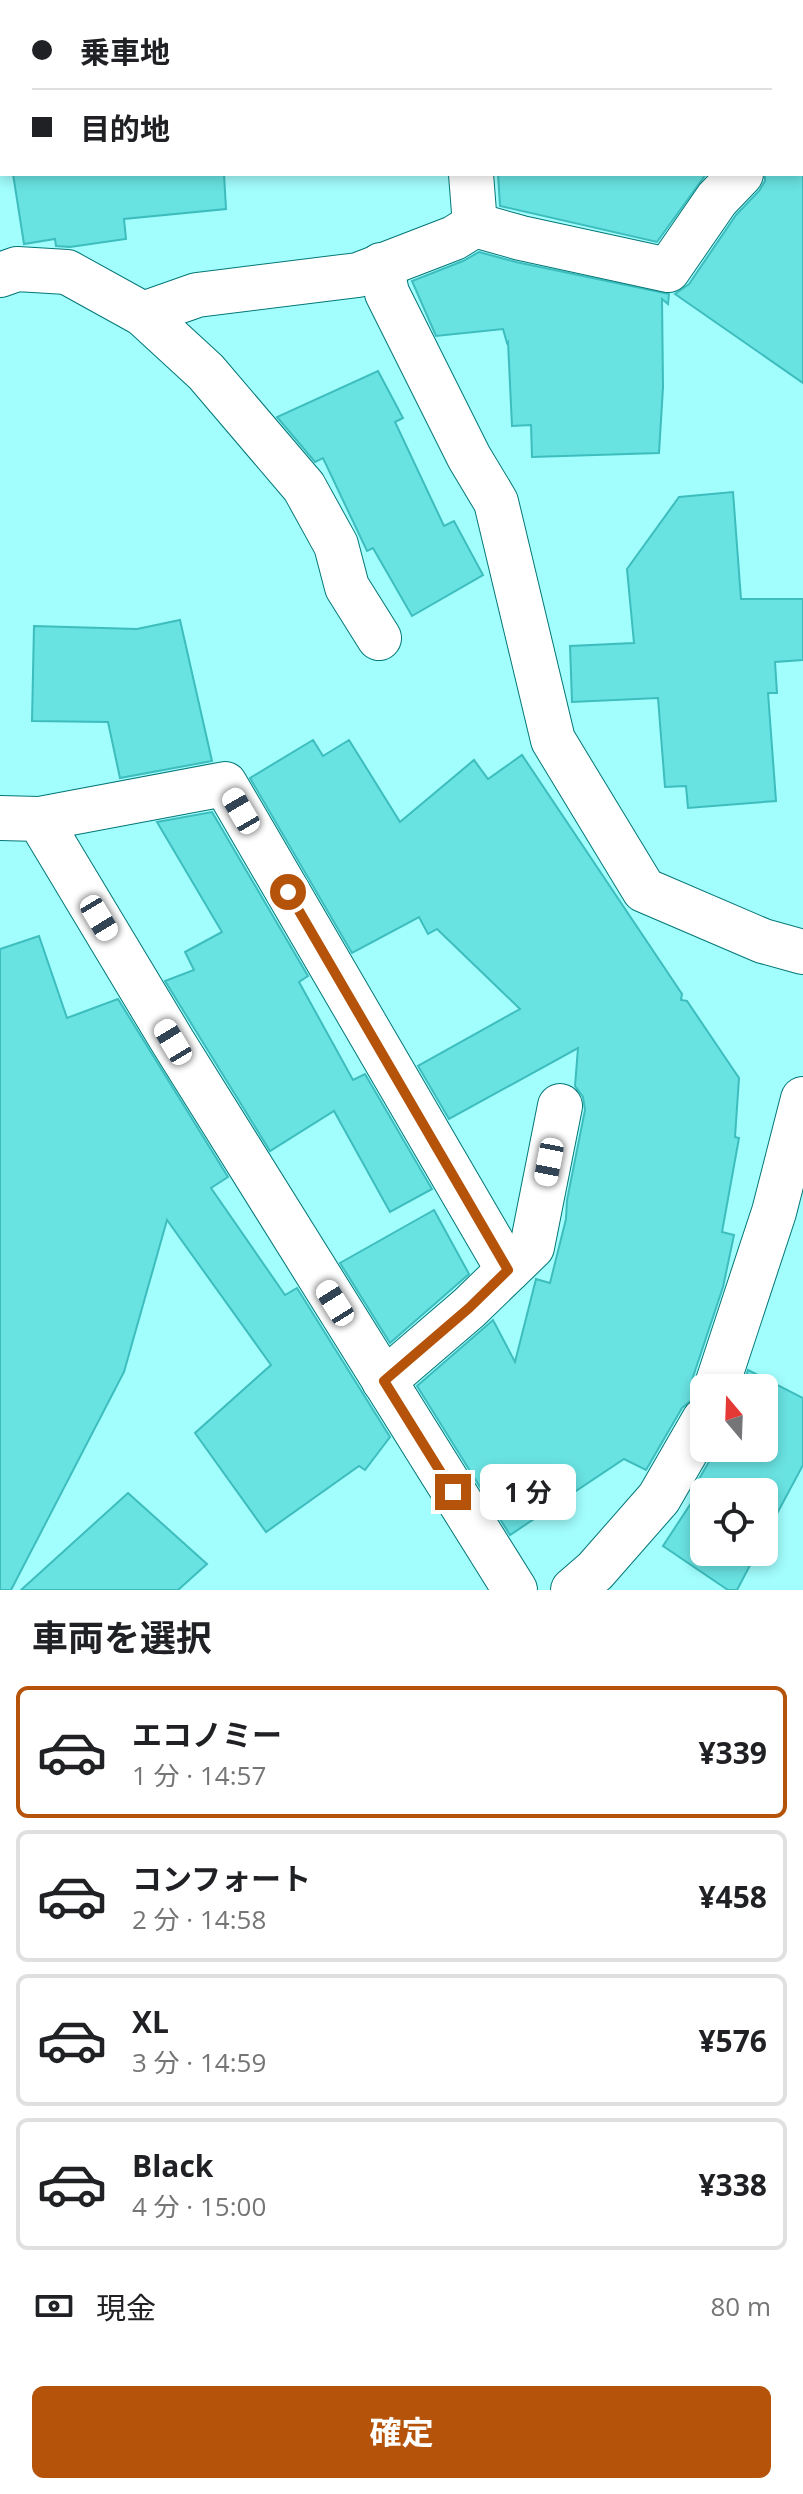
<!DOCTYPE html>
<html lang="ja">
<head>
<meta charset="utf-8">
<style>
  body { margin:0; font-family:"Open Sans","Noto Sans JP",sans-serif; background:#f6f6f6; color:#202124; height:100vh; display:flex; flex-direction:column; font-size:30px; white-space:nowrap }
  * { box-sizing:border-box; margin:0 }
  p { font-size:26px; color:#757577 }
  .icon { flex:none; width:44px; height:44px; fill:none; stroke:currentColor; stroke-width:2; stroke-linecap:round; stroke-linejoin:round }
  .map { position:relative; height:1590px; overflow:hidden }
  .sheet { display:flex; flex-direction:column; background:#fff; flex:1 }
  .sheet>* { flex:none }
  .top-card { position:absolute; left:0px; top:0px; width:804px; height:176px; box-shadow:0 4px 12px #0003; display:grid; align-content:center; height:176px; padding:0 32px; background:#fff }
  .needle { width:52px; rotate:341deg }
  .buttons { position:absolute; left:690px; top:1374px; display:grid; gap:16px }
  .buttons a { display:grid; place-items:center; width:88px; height:88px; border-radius:12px; background:#fff; box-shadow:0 4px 12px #0003; font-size:40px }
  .end { position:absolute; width:36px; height:36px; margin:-18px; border:10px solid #b45309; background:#fff; box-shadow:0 0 0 4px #fff }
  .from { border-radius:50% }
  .bubble { position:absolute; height:56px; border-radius:12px; background:#fff; box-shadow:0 4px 12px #0003; font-size:26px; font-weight:700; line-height:56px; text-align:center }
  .car { position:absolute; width:24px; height:48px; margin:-24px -12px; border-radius:10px; box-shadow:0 0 6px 2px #0007; background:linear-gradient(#fff 24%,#345 0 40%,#fff 0 76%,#345 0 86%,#fff 0) }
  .top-card b { display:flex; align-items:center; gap:28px; height:76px; font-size:30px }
  .top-card b+b { border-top:2px solid #e0e0e0 }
  .top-card i { width:20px; height:20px; background:#202124 }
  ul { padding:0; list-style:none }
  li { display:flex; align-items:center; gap:24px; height:132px; margin:0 16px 12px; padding:0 16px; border:4px solid #e0e0e0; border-radius:12px }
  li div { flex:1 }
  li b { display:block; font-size:30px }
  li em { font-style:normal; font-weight:700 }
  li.current { border-color:#b45309 }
  li>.icon { width:72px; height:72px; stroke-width:1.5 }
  h2 { padding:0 32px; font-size:36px; line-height:96px }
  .pay { display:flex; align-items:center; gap:20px; height:88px; padding:0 32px; font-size:30px }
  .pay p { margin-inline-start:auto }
  .cta { display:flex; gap:16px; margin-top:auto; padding:16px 32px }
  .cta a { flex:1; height:92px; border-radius:12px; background:#b45309; color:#fff; font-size:32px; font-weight:700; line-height:92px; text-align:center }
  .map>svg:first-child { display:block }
  .building { fill:#69e2e2; stroke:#3dbdbd; stroke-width:2 }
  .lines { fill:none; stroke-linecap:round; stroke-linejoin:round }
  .minor-casing { stroke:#047777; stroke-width:46 }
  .minor { stroke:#fff; stroke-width:44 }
  .route { stroke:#b45309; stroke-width:10 }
</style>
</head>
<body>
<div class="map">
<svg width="803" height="1590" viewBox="0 0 803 1590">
  <rect width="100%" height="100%" fill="#a2fdfd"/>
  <!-- building -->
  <g class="building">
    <polygon points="13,174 224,174 226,209 124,219 126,239 70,247 56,246 55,239 24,244"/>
    <polygon points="498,174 706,174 657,242 500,206"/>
    <polygon points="765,174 803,174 803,383 675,294 689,284 736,215 759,191 765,181"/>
    <polygon points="479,252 516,262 669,294 668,304 662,299 663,387 659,453 532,457 531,425 512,426 508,342 507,343 503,329 436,336 412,281 463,261"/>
    <polygon points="378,371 403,418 395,422 444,526 454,521 483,575 412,616 373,548 367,551 323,458 315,462 277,417"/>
    <polygon points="733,492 741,599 803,599 803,660 775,662 777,693 768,693 776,801 688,808 686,786 665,787 658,698 572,702 570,646 634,643 627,569 679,497"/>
    <polygon points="180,620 212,761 120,778 108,722 32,721 34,626 137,629"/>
    <polygon points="313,740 323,756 349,740 400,822 474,760 488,779 522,755 682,994 681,1000 687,1001 739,1078 735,1137 739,1138 722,1232 734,1235 723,1287 692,1380 691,1392 694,1398 682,1408 646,1470 624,1459 510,1535 417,1386 493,1320 515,1362 536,1279 550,1283 566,1219 567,1200 585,1110 583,1097 575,1086 578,1048 449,1119 418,1066 520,1009 437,929 428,934 419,917 352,953 250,778"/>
    <polygon points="212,812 308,976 299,982 353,1080 365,1074 432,1189 390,1212 334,1111 270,1151 165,981 194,970 185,952 222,932 157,822"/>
    <polygon points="39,936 67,1018 118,999 228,1177 211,1188 285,1295 297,1288 390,1437 365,1470 359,1466 266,1532 195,1433 271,1365 167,1220 124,1372 11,1590 0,1590 0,949"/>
    <polygon points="434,1210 469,1274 390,1343 340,1263"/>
    <polygon points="748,1370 803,1398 803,1465 764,1538 764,1492 704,1492 704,1552 757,1552 737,1590 728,1590 663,1546 697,1494 692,1491 717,1448 764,1448 764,1388 742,1388"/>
    <polygon points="128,1493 207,1564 178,1590 21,1590"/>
  </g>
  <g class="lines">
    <defs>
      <g id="minor">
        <polyline points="458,0 458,2"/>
        <polyline points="393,2 416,0"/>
        <polyline points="0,17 2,17"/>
        <polyline points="802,112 803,111"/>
        <polyline points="471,174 475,225 521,238 668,270 717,199 741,174"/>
        <polyline points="381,265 387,293 469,457 496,502 553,740 644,890 763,941 803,952"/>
        <polyline points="0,275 17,269 67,272 143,314 206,372 304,487 336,545 347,587 379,638"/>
        <polyline points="143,314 197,295 358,275 454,238 475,225"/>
        <polyline points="0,818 39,819 173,1042 515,1590"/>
        <polyline points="39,819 225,784 508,1270"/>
        <polyline points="384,1381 469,1308 532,1247 560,1106"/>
        <polyline points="716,1388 774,1212 803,1099"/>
        <polyline points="573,1590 595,1571 659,1498 704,1420"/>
      </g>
    </defs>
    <!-- minor casing -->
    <use href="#minor" class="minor-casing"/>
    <!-- minor -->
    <use href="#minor" class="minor"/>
  </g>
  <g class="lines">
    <!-- route -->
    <polyline class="route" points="288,892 508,1270 469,1308 384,1381 453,1492"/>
  </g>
</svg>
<div class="buttons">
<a><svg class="needle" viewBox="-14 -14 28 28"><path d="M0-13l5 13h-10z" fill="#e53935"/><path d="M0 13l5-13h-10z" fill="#757577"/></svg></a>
<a><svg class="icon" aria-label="locate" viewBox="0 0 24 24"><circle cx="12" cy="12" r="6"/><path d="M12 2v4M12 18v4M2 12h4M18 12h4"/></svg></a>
</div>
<i class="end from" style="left:288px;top:892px"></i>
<i class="end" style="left:453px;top:1492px"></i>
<div class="bubble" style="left:480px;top:1464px;width:96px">1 分</div>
<i class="car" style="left:241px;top:811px;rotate:330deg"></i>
<i class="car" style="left:99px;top:918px;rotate:149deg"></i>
<i class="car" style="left:173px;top:1042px;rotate:329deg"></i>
<i class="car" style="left:549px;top:1162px;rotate:191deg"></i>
<i class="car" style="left:335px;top:1303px;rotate:328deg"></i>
<div class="top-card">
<b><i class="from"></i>乗車地</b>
<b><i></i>目的地</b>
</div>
</div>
<section class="sheet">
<h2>車両を選択</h2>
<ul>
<li class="current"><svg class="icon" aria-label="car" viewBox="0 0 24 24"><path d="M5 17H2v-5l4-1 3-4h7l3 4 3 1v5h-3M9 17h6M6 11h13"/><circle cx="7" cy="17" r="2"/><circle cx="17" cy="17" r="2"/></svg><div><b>エコノミー</b><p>1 分 · 14:57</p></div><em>¥339</em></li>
<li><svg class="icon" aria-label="car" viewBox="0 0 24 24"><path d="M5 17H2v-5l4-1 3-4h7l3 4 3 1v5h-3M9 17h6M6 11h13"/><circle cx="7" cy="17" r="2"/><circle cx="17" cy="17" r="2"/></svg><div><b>コンフォート</b><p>2 分 · 14:58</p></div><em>¥458</em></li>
<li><svg class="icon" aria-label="car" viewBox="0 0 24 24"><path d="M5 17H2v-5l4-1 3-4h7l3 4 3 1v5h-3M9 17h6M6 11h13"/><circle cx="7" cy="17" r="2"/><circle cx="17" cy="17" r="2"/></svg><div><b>XL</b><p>3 分 · 14:59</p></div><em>¥576</em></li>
<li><svg class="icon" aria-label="car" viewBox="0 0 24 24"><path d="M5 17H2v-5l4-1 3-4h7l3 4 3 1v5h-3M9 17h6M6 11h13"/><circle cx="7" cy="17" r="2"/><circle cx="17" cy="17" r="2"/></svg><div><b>Black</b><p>4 分 · 15:00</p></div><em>¥338</em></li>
</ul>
<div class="pay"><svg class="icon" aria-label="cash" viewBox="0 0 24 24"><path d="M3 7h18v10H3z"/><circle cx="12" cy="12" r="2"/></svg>現金<p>80 m</p></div>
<div class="cta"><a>確定</a></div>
</section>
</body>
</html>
